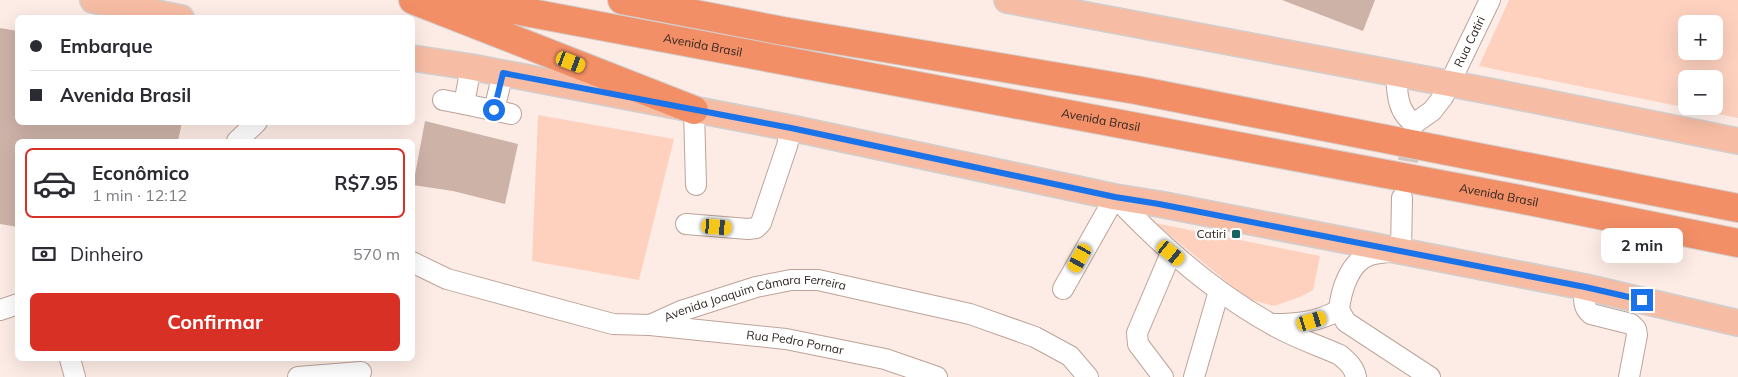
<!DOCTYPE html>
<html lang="pt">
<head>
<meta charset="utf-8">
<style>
  body { margin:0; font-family:Mulish,sans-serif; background:#f7f7f7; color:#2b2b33; height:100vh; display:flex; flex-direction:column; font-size:19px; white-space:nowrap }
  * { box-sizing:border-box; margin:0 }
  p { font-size:16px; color:#7c7c81 }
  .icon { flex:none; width:28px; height:28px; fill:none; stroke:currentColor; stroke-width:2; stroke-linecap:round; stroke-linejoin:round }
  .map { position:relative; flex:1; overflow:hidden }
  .side { position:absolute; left:15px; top:139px; width:400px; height:222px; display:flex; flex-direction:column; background:#fff; border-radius:8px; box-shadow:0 5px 20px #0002 }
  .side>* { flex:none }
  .guide { position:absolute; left:15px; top:15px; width:400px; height:110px; border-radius:8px; box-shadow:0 5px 20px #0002; display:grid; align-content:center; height:110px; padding:0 15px; background:#fff }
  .controls { position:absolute; left:1678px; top:15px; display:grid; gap:10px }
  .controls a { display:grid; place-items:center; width:45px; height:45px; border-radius:8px; background:#fff; box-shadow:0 5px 20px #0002; font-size:25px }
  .end { position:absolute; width:22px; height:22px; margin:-11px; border:6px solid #1a73e8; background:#fff; box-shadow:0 0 0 2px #fff }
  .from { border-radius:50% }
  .bubble { position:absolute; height:35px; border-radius:8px; background:#fff; box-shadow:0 5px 20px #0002; font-size:16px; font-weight:700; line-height:35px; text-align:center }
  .car { position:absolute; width:15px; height:30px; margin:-15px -8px; border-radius:6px; box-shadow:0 0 4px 1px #0007; background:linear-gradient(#f5c518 24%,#345 0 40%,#f5c518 0 76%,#345 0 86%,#f5c518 0) }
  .guide b { display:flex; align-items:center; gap:18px; height:48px; font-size:19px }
  .guide b+b { border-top:1px solid #e1e1e2 }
  .guide i { width:12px; height:12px; background:#2b2b33 }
  ul { padding:9px 0 0; list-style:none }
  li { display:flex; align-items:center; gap:15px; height:70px; margin:0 10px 8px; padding:0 5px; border:2px solid #e1e1e2; border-radius:8px }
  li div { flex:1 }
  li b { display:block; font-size:19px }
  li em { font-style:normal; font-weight:700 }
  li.on { border-color:#d93025 }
  li>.icon { width:45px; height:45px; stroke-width:1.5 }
  .pay { display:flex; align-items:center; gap:12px; height:55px; padding:0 15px; font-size:19px }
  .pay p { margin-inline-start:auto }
  .cta { display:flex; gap:10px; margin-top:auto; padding:10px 15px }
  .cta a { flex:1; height:58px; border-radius:8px; background:#d93025; color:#fff; font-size:20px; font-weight:700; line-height:58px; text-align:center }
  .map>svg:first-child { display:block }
  .green { fill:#fed1bf; fill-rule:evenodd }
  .building { fill:#cdb2a8 }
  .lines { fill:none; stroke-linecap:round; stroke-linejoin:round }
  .minor-tunnel { stroke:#d4c4be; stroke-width:20; stroke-dasharray:20 10; stroke-linecap:butt }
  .minor-casing { stroke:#bda399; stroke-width:22 }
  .major-casing { stroke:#d1cfce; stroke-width:28 }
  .highway-casing { stroke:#d1cfce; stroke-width:30 }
  .minor { stroke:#fff; stroke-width:20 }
  .major { stroke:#f7bca4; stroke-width:25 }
  .highway { stroke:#f28f67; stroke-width:28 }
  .route { stroke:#1a73e8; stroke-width:6 }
  .poi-dot { fill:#156460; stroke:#fdfdfd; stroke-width:2 }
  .labels { text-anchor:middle; stroke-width:4.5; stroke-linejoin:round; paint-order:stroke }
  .street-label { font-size:12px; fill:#302622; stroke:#fdfdfd }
  .poi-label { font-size:12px; fill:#302622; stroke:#fdfdfd; text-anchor:end }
</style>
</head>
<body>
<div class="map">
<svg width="1738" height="377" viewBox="0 0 1738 377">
  <rect width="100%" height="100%" fill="#fdece5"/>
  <!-- green -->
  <g class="green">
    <path d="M1509,0h229v118l-259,-52zM1686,24h28v27h-28zM1686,79h28v27h-28z"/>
    <polygon points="538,115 674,139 639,280 532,261"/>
    <polygon points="1155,223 1320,256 1313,290 1300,297 1274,306 1248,299"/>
  </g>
  <!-- building -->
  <g class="building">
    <polygon points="1282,0 1375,0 1363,31"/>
    <polygon points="0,28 18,31 18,122 182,122 178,141 18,141 18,227 0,224"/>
    <polygon points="425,121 518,144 505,204 453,191 413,185"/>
  </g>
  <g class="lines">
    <!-- minor-tunnel -->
    <polyline class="minor-tunnel" points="1403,191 1413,131"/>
    <defs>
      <g id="minor">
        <path d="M1396,74c1,17 1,40 19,49"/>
        <polyline points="443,100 464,104 471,67"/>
        <polyline points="464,104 511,114"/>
        <polyline points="494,110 503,73"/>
        <polyline points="694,110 696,185"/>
        <path id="s1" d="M1415,123l17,-12 11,-14 47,-97"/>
        <polyline points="237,141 257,122"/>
        <path d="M1402,198l-1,53c-10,1 -22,1 -31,4 -21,7 -29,36 -31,55l7,12 84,55"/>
        <polyline points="686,224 748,229 756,228 761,223 787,146 791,128"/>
        <path id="s2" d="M412,262l35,17 166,45 37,1 136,14 99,20 52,18"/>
        <path d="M1585,287c-1,11 -3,20 6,27l40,10 5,5 1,6 -8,42"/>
        <path d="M1063,289l52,-92c46,49 97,94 156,127 22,13 46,21 69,31 8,7 14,12 16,22"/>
        <polyline points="0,310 18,304"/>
        <path d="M1273,324c24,0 45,-2 66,-14"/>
        <path id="s3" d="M650,325l31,-14 75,-24 35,-7h27l152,34 65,23 35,19 18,21"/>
        <polyline points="70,359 75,377"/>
        <polyline points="298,377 361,372"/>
        <polyline points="1163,377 1138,344 1137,333 1171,253"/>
        <polyline points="1194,377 1219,291"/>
      </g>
      <g id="major">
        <polyline points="93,0 181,18"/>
        <polyline points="1007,0 1494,92 1738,141"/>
        <polyline points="412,58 471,67 791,128 1115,197 1159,204 1585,287 1738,323"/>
      </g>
      <g id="highway">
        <polyline points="413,0 694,110"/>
        <path id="s4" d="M462,0l1057,199 219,44"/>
        <polyline points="622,0 783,31 1136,90 1738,208"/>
      </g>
    </defs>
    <!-- minor casing -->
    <use href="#minor" class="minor-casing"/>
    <!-- major casing -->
    <use href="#major" class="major-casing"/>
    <!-- highway casing -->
    <use href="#highway" class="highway-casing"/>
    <!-- minor -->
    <use href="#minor" class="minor"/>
    <!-- major -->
    <use href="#major" class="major"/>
    <!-- highway -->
    <use href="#highway" class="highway"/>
  </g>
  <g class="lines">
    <!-- route -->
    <polyline class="route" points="494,110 503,73 791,128 1115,197 1159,204 1585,287 1642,300"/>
  </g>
  <!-- markers -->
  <rect class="poi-dot" x="1231" y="229" width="10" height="10" rx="2.5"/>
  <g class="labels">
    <!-- street labels -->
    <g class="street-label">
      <text dy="4" stroke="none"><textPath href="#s1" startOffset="100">Rua Catiri</textPath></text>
      <text dy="4" stroke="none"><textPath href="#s4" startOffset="245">Avenida Brasil</textPath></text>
      <text dy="4" stroke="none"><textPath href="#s4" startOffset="650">Avenida Brasil</textPath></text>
      <text dy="4" stroke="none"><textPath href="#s4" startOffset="1055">Avenida Brasil</textPath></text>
      <text dy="4" stroke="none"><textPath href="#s3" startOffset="110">Avenida Joaquim Câmara Ferreira</textPath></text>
      <text dy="4" stroke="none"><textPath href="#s2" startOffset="394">Rua Pedro Pornar</textPath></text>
    </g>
    <!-- poi labels -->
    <g class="poi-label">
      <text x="1226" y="238">Catiri</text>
    </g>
  </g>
</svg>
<div class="controls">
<a>+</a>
<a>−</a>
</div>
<i class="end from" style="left:494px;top:110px"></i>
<i class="end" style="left:1642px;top:300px"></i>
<div class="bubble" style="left:1601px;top:228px;width:82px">2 min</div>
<i class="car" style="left:571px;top:62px;rotate:111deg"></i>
<i class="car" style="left:717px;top:227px;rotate:95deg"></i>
<i class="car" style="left:1171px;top:253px;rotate:129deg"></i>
<i class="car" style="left:1080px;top:258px;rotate:209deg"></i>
<i class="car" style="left:1312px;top:321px;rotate:73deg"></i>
<div class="guide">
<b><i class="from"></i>Embarque</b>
<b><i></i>Avenida Brasil</b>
</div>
<section class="side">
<ul>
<li class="on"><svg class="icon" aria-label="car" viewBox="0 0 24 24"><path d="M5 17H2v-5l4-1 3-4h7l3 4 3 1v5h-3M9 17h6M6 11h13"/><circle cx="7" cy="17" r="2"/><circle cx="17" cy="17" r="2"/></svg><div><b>Econômico</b><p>1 min · 12:12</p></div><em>R$7.95</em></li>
</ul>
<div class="pay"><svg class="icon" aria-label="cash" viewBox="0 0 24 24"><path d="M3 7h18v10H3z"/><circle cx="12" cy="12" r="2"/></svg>Dinheiro<p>570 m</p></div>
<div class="cta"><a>Confirmar</a></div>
</section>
</div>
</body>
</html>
